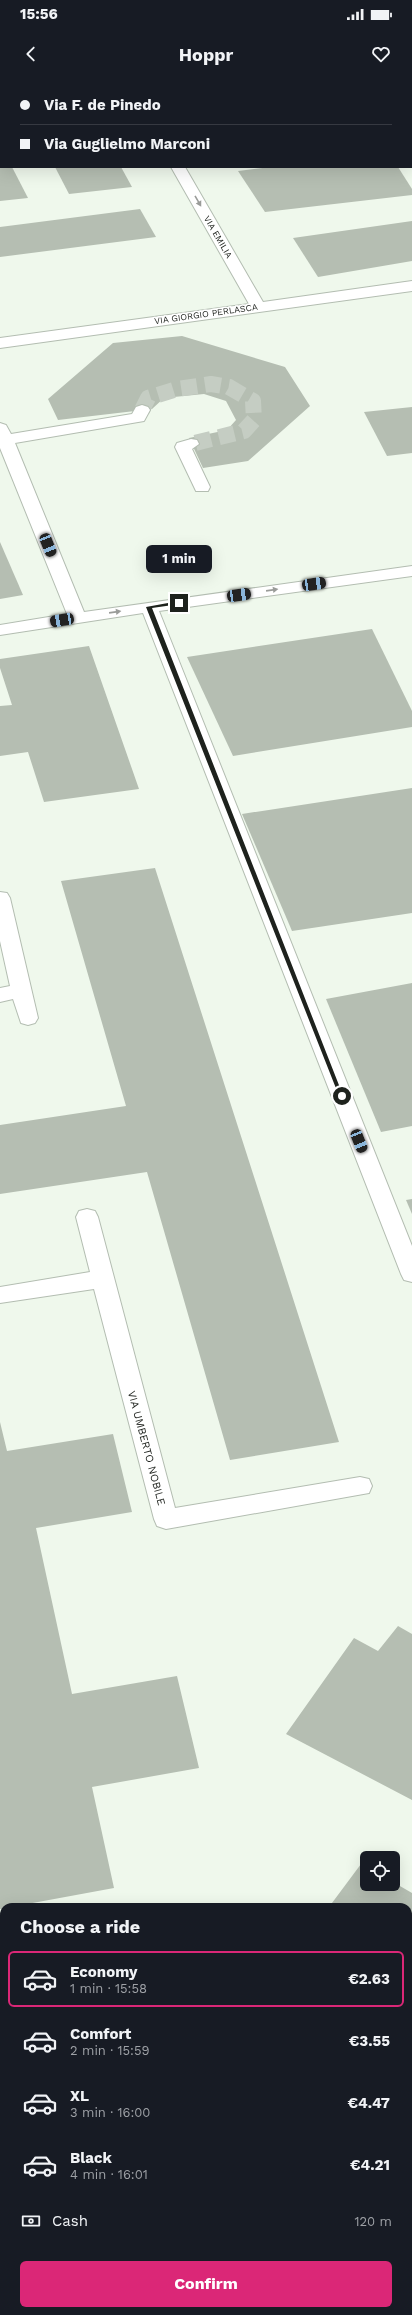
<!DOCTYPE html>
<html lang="en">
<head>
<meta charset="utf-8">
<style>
  body { margin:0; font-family:"Work Sans",sans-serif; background:#20242c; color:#f1f3f6; height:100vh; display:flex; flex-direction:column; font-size:15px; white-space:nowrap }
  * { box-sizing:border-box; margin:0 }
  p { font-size:13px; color:#9ea1a6 }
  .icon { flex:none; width:22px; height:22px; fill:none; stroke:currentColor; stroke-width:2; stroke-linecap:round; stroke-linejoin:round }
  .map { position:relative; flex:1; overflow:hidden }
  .panel { position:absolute; left:0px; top:1823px; width:412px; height:412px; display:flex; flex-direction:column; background:#171b24; border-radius:12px 12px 0 0; box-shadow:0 4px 16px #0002 }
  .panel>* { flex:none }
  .top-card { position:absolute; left:0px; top:0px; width:412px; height:88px; box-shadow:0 4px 16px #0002; display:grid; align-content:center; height:88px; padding:0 20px; background:#171b24 }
  .tools { position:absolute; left:360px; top:1771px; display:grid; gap:8px }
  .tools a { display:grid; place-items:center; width:40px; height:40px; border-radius:6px; background:#171b24; box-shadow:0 4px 16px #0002; font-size:20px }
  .end { position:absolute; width:18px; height:18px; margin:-9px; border:5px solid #1e221d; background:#fff; box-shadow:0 0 0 2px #fff }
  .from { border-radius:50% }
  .bubble { position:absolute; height:28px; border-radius:6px; background:#171b24; box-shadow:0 4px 16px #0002; font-size:13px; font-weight:700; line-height:28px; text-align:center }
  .car { position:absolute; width:12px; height:24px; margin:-12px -6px; border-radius:5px; box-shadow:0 0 3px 1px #0007; background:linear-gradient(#222 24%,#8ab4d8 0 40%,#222 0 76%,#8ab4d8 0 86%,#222 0) }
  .top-card b { display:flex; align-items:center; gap:14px; height:38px; font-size:15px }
  .top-card b+b { border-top:1px solid #363941 }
  .top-card i { width:10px; height:10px; background:#f1f3f6 }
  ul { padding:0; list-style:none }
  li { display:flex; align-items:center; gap:12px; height:56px; margin:0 8px 6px; padding:0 12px; border:2px solid transparent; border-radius:6px }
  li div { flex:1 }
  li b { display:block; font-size:15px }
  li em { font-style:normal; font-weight:700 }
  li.current { border-color:#db2777 }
  li>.icon { width:36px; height:36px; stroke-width:1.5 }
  h2 { padding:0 20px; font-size:18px; line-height:48px }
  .pay { display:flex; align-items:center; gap:10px; height:44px; padding:0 20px; font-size:15px }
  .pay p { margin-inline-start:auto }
  .cta { display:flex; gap:8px; margin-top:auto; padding:8px 20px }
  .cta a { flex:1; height:46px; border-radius:6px; background:#db2777; color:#fff; font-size:16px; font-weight:700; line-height:46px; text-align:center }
  .status { display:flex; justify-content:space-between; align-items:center; height:28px; padding:0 20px; background:#171b24; direction:ltr }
  .status svg { height:11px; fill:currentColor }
  header { display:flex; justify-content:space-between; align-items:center; height:52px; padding:0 20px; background:#171b24; font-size:18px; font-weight:700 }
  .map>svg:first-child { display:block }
  .building { fill:#b5beb2 }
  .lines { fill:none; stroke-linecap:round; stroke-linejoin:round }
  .minor-tunnel { stroke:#c5cdc3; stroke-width:16; stroke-dasharray:16 8; stroke-linecap:butt }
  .minor-casing { stroke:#b3bdb1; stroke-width:2 }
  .minor { fill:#fff; fill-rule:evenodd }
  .oneway { fill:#9a9c99 }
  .route { fill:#1e221d }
  .labels { text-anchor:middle; stroke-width:3; stroke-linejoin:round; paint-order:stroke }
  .far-street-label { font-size:9px; fill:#1e221d; stroke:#fff }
  .street-label { font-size:11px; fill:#1e221d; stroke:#fff }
</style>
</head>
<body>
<div class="status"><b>15:56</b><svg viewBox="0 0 49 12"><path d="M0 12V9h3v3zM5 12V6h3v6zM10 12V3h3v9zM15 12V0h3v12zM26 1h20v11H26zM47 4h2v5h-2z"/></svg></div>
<header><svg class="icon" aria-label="back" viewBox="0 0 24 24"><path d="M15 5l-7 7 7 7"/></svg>Hoppr<svg class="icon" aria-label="heart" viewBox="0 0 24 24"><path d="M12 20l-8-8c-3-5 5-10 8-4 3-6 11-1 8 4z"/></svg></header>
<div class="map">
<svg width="412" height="2235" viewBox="0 0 412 2235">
  <rect width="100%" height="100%" fill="#eff8ec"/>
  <!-- building -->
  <g class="building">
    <polygon points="0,87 12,87 28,118 0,121"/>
    <polygon points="55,87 121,87 132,107 69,114"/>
    <polygon points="271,87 398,87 412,109 412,115 265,132 238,91"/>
    <polygon points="140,129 156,157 0,177 0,147"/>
    <polygon points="412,141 412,181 318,197 293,158"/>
    <polygon points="182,256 285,287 310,326 248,381 203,388 189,358 227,350 236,340 226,321 204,314 164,318 152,329 58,340 48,319 113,263"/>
    <polygon points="412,327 412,373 387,376 364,332"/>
    <polygon points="0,462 23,515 0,519"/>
    <polygon points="372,549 412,631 412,647 233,676 187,577"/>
    <polygon points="89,566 139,709 44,722 28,672 0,676 0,626 12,625 0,588 0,579"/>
    <polygon points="412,708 412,833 292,851 242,734"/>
    <polygon points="155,788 339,1362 230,1380 147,1092 0,1114 0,1045 126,1026 61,801"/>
    <polygon points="412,903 412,1046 381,1052 326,919"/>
    <polygon points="412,1119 412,1134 406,1120"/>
    <polygon points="0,1342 7,1371 113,1354 132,1432 36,1448 72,1614 177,1596 199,1688 92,1707 114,1808 0,1829"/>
    <polygon points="398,1546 412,1554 412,1720 286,1654 354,1558 378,1571"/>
    <polygon points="361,1784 367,1787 367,1804 393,1804 393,1802 412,1813 412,2003 408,2001 408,1827 329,1827"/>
    <polygon points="408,2087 412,2089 412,2192 408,2199"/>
    <polygon points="199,2231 390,2231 387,2235 197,2235"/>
  </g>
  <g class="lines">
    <!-- minor-tunnel -->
    <polyline class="minor-tunnel" points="142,330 148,318 177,309 211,304 229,307 253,321 254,340 244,351 191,364"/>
    <defs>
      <g id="minor">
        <polygon points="75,0 90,0 91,1 76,1"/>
        <polygon points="171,87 185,87 263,222 412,201 412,211 0,268 0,258 249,224"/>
        <polygon points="142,325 148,327 150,330 144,341 15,363 84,532 412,486 412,496 159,531 412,1166 412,1202 404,1200 401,1194 143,533 0,555 0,545 67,534 0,368 0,343 6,345 11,354 132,334 136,327"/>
        <polygon points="191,359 197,360 199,364 192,369 210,407 208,411 196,411 175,367 177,363"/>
        <polygon points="0,812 7,813 10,818 38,938 35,943 28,945 21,943 13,919 0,922 0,908 10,906 0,861"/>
        <polygon points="87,1129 95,1131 98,1137 175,1428 360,1397 369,1399 372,1406 369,1413 166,1449 157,1446 154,1439 94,1209 0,1223 0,1207 90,1192 76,1137 79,1131"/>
        <rect x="0" y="1861" width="4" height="24"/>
        <polygon points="408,2022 412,2023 412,2050 408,2049"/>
      </g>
    </defs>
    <!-- minor casing -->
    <use href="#minor" class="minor-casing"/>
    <!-- minor -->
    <use href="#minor" class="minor"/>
  </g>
  <!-- one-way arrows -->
  <defs><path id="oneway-solid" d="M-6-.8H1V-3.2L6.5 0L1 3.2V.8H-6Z"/></defs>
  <g class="oneway">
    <use href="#oneway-solid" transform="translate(198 121) rotate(60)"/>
    <use href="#oneway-solid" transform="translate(272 510) rotate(-8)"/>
    <use href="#oneway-solid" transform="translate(115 532) rotate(-8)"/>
  </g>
  <!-- route -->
  <polygon class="route" points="179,521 180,524 152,528 344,1018 339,1016 146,527"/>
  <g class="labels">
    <!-- far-street labels -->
    <g class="far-street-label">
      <text transform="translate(218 157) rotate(60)" y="3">VIA EMILIA</text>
      <text transform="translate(206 234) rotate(-8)" y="3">VIA GIORGIO PERLASCA</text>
    </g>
    <!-- street labels -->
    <g class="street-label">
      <text transform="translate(147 1368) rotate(75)" y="4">VIA UMBERTO NOBILE</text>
    </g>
  </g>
</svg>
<div class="tools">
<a><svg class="icon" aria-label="locate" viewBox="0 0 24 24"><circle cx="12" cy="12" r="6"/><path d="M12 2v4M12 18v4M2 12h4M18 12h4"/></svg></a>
</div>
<i class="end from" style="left:342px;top:1016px"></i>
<i class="end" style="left:179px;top:523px"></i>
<div class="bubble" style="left:146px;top:465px;width:66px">1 min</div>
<i class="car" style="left:48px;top:465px;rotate:158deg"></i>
<i class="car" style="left:314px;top:504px;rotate:82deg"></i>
<i class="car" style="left:239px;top:515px;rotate:82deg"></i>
<i class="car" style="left:62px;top:540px;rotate:260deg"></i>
<i class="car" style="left:359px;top:1061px;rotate:158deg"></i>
<div class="top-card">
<b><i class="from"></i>Via F. de Pinedo</b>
<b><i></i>Via Guglielmo Marconi</b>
</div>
<section class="panel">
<h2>Choose a ride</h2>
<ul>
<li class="current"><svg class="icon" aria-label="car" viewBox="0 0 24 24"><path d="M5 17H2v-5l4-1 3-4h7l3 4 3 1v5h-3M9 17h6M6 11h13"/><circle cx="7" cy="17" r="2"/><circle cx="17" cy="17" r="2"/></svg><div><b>Economy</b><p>1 min · 15:58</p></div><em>€2.63</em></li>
<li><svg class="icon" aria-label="car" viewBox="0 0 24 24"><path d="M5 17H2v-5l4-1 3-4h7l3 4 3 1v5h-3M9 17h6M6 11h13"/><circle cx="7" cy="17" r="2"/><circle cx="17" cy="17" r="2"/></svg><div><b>Comfort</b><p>2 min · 15:59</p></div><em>€3.55</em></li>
<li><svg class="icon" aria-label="car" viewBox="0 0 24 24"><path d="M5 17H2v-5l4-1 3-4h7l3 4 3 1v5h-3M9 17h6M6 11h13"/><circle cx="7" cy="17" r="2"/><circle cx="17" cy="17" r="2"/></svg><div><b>XL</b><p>3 min · 16:00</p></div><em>€4.47</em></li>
<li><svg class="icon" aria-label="car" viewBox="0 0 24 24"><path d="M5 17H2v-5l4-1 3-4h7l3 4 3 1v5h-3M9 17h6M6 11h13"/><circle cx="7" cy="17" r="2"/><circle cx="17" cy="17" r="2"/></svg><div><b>Black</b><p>4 min · 16:01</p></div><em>€4.21</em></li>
</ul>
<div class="pay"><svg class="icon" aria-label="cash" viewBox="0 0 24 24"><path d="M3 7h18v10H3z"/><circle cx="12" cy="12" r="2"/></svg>Cash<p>120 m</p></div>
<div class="cta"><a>Confirm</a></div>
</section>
</div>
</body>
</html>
